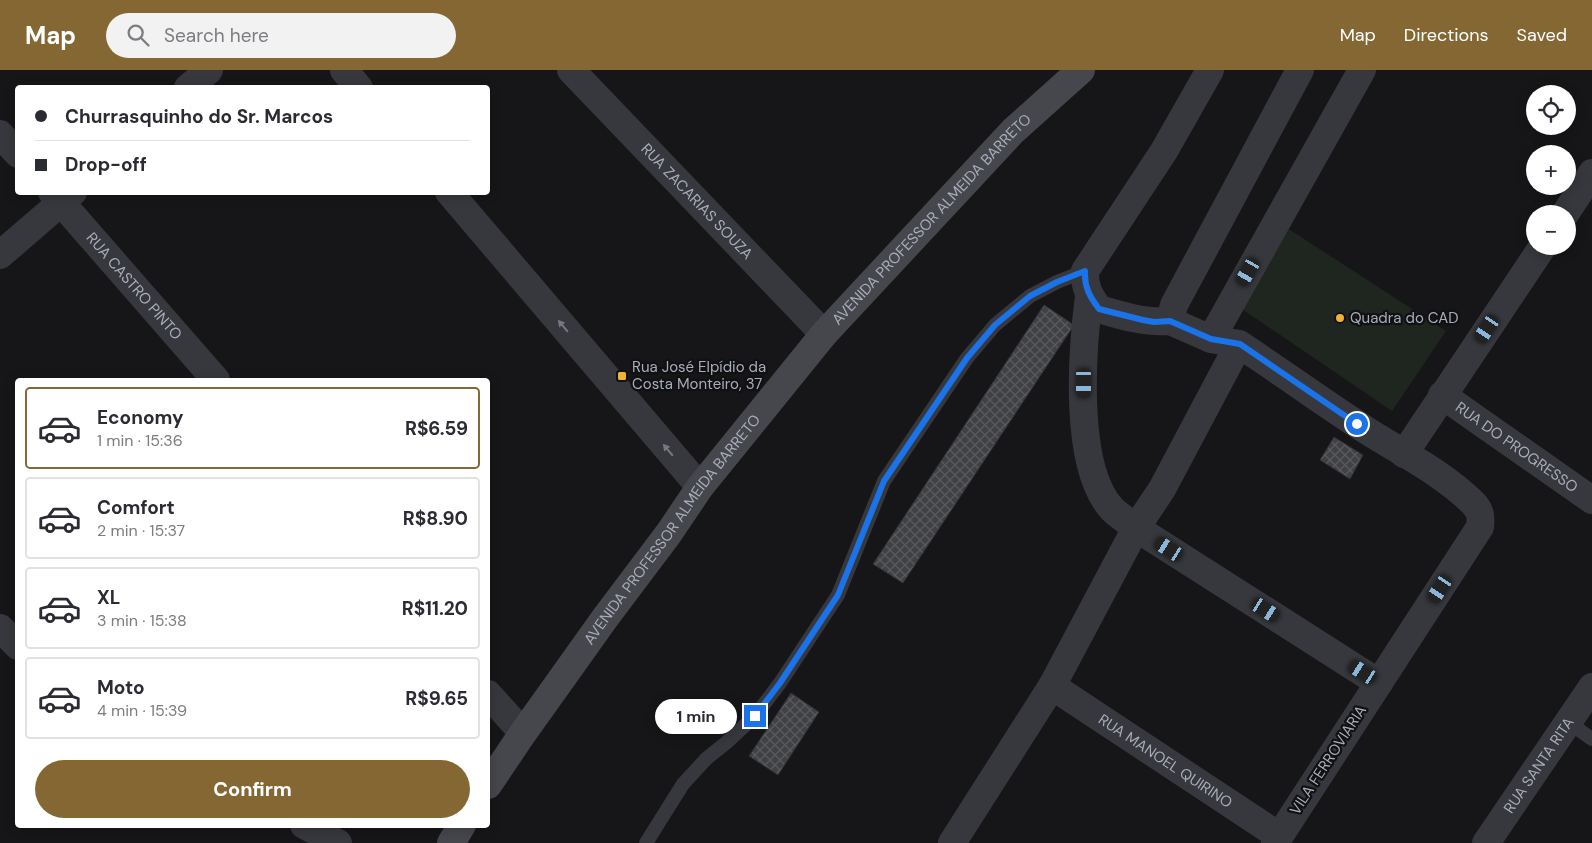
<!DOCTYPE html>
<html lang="en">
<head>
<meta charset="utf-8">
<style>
  body { margin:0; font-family:"DM Sans",sans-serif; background:#f2f2f3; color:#2b2b33; height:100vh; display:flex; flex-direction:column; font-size:19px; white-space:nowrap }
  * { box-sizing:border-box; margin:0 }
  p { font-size:16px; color:#7c7c81 }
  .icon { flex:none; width:28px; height:28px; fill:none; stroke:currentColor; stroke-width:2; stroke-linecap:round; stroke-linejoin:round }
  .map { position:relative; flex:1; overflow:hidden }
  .sheet { position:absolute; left:15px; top:308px; width:475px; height:450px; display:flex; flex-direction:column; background:#fff; border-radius:5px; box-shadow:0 2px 12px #0003 }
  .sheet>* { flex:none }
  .hud { position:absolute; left:15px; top:15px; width:475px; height:110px; border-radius:5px; box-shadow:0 2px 12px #0003; display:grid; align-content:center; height:110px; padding:0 20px; background:#fff }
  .buttons { position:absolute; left:1526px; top:15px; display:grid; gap:10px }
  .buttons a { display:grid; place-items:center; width:50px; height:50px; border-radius:50%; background:#fff; box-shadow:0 2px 12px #0003; font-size:25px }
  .end { position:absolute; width:22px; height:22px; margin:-11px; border:6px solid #1a73e8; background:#fff; box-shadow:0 0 0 2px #fff }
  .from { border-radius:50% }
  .bubble { position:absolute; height:35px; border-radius:18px; background:#fff; box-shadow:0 2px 12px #0003; font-size:16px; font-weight:700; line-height:35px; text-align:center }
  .car { position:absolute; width:15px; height:30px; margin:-15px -8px; border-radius:6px; box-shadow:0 0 4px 1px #0007; background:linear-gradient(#222 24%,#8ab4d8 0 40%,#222 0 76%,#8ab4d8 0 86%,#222 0) }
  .hud b { display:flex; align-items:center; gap:18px; height:48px; font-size:19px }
  .hud b+b { border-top:1px solid #e1e1e2 }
  .hud i { width:12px; height:12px; background:#2b2b33 }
  ul { padding:9px 0 0; list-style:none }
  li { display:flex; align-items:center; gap:15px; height:82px; margin:0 10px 8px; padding:0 10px; border:2px solid #e1e1e2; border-radius:5px }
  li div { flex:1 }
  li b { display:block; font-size:19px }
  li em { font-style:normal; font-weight:700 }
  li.selected { border-color:#856733 }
  li>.icon { width:45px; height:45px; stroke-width:1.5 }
  .button { display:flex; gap:10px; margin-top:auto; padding:10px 20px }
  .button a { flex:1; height:58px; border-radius:30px; background:#856733; color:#fff; font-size:20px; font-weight:700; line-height:58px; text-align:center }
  header { display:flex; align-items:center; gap:30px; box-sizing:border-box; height:70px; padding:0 25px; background:#856733; color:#fff }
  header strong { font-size:24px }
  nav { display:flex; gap:28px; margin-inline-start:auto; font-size:18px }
  .search { width:350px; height:45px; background:#f2f2f3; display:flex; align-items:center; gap:12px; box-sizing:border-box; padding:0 18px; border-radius:28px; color:#7c7c81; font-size:19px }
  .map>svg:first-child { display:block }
  .pitch { fill:#1e261f }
  .building { fill:url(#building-cross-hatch); stroke:#303034 }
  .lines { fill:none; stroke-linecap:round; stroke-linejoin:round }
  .lane { stroke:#37383d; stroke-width:14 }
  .street { stroke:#37383d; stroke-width:28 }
  .secondary { stroke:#45474d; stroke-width:28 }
  .oneway { fill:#757881 }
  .route { stroke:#1a73e8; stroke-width:6 }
  .poi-dot { fill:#f2b134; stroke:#111113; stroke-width:2 }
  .labels { text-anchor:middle; stroke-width:4.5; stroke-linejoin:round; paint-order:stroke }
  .street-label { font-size:15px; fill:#a8adb8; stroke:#111113 }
  .poi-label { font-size:15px; fill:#a8adb8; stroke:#111113; text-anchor:start }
</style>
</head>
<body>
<header>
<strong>Map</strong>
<div class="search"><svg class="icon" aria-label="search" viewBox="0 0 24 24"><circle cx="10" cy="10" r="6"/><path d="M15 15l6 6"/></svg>Search here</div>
<nav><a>Map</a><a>Directions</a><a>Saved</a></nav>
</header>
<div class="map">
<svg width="1592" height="773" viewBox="0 0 1592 773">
  <defs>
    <pattern id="building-cross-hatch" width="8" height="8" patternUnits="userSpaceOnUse" patternTransform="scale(1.25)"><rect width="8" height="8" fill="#404145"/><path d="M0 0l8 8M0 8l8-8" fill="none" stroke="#595a5e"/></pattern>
  </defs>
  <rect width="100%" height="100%" fill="#161618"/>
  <!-- pitch -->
  <polygon class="pitch" points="1281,154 1446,261 1392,341 1236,235"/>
  <!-- building -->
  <g class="building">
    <polygon points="1044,235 1074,255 903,513 873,494"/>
    <polygon points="1334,367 1363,385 1350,409 1320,390"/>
    <polygon points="791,623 819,642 778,705 749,686"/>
  </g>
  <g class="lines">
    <!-- lane -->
    <g class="lane">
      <polyline points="1568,652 1592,669"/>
      <polyline points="646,773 683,714 706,689 727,672 755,646 780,613 838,525 884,411 967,288 995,255 1030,226 1057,212 1085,201"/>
    </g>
    <!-- street -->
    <g class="street">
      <polyline points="344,0 359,18"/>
      <path id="s1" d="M571,0l253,264"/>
      <polyline points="188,18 209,0"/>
      <polyline points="0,64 18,84"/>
      <path id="s2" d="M52,122l164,188"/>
      <polyline points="449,122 700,417"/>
      <polyline points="1565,144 1592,103"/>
      <polyline points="0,185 73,122"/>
      <path d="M1089,226c-7,54 -16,171 23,213 7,7 17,13 24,19l243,155"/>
      <path d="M1170,251c-24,2 -48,-5 -71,-12 -9,-12 -15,-22 -14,-38l79,-120 46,-81"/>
      <polyline points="1211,269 1362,0"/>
      <polyline points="1239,274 1211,269 1170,251 1174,235 1300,0"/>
      <path id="s3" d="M1442,325l150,105"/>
      <polyline points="1404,384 1543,176"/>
      <polyline points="0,558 18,576"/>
      <path id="s4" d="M1052,616l227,150"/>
      <polyline points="488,624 523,663"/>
      <polyline points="304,755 338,773"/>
      <path d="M952,773l100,-157 84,-158 26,-39 77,-145c44,29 86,60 130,88 35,22 75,42 104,71 8,8 8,14 7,24l-205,316"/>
      <path id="s5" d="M1486,773l106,-156"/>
    </g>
    <!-- secondary -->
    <g class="secondary">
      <path id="s6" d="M488,715l35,-52 82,-115 64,-85 31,-46 124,-153 189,-203 68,-61"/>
      <polyline points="451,773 462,755"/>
    </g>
  </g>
  <!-- one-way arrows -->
  <defs><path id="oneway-solid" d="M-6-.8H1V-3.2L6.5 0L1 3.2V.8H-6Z" transform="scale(1.25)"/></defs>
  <g class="oneway">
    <use href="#oneway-solid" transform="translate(563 256) rotate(-130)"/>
    <use href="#oneway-solid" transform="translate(668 380) rotate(-130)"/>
  </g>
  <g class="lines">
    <!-- route -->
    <path class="route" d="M755,646l25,-33 58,-88 46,-114 83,-123 28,-33 35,-29 27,-14 28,-11c-1,16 5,26 14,38l44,11 11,2 16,-1 41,18 29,5 117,80"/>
  </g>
  <!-- markers -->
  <g class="poi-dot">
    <circle cx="1340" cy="248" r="5"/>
    <rect x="617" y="301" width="10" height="10" rx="2.5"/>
  </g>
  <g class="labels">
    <!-- street labels -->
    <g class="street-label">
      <text dy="5" stroke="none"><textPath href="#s1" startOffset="182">RUA ZACARIAS SOUZA</textPath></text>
      <text dy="5" stroke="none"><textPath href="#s6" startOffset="720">AVENIDA PROFESSOR ALMEIDA BARRETO</textPath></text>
      <text dy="5" stroke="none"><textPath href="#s2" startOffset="125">RUA CASTRO PINTO</textPath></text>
      <text dy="5" stroke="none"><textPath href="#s3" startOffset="91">RUA DO PROGRESSO</textPath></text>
      <text dy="5" stroke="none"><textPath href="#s6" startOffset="315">AVENIDA PROFESSOR ALMEIDA BARRETO</textPath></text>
      <text transform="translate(1328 690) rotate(-57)" y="5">VILA FERROVIARIA</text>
      <text dy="5" stroke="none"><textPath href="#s4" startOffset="136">RUA MANOEL QUIRINO</textPath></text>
      <text dy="5" stroke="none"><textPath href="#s5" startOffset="94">RUA SANTA RITA</textPath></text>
    </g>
    <!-- poi labels -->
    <g class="poi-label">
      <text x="1350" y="253">Quadra do CAD</text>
      <text x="632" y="302">Rua José Elpídio da<tspan x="632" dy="17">Costa Monteiro, 37</tspan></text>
    </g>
  </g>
</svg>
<div class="buttons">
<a><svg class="icon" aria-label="locate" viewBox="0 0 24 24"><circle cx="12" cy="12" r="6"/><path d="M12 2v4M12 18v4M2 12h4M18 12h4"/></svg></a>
<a>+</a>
<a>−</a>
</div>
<i class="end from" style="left:1357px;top:354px"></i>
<i class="end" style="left:755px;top:646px"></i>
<div class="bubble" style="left:655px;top:629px;width:82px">1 min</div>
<i class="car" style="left:1248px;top:202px;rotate:210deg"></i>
<i class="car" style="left:1487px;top:259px;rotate:214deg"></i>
<i class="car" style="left:1084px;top:313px;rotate:180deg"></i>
<i class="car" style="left:1169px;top:479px;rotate:303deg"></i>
<i class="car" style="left:1440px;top:519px;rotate:213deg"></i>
<i class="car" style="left:1266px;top:540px;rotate:123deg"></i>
<i class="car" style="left:1363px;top:602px;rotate:302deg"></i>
<div class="hud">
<b><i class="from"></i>Churrasquinho do Sr. Marcos</b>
<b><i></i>Drop-off</b>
</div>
<section class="sheet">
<ul>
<li class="selected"><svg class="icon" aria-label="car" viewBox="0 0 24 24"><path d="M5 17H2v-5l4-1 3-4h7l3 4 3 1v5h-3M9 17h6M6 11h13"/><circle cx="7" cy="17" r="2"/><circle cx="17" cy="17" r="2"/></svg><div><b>Economy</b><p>1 min · 15:36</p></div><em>R$6.59</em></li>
<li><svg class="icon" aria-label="car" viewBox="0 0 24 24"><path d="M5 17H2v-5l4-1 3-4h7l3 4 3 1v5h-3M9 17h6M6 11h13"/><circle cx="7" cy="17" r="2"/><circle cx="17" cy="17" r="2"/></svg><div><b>Comfort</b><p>2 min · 15:37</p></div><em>R$8.90</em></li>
<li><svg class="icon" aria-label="car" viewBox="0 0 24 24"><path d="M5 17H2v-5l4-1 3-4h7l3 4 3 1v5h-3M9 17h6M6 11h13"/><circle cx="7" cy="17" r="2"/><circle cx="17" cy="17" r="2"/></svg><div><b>XL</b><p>3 min · 15:38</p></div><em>R$11.20</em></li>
<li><svg class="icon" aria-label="car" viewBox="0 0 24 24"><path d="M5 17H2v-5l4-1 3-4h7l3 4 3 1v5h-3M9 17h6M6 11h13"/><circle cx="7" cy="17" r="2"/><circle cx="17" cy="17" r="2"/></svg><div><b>Moto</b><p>4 min · 15:39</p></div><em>R$9.65</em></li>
</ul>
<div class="button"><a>Confirm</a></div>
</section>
</div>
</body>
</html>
